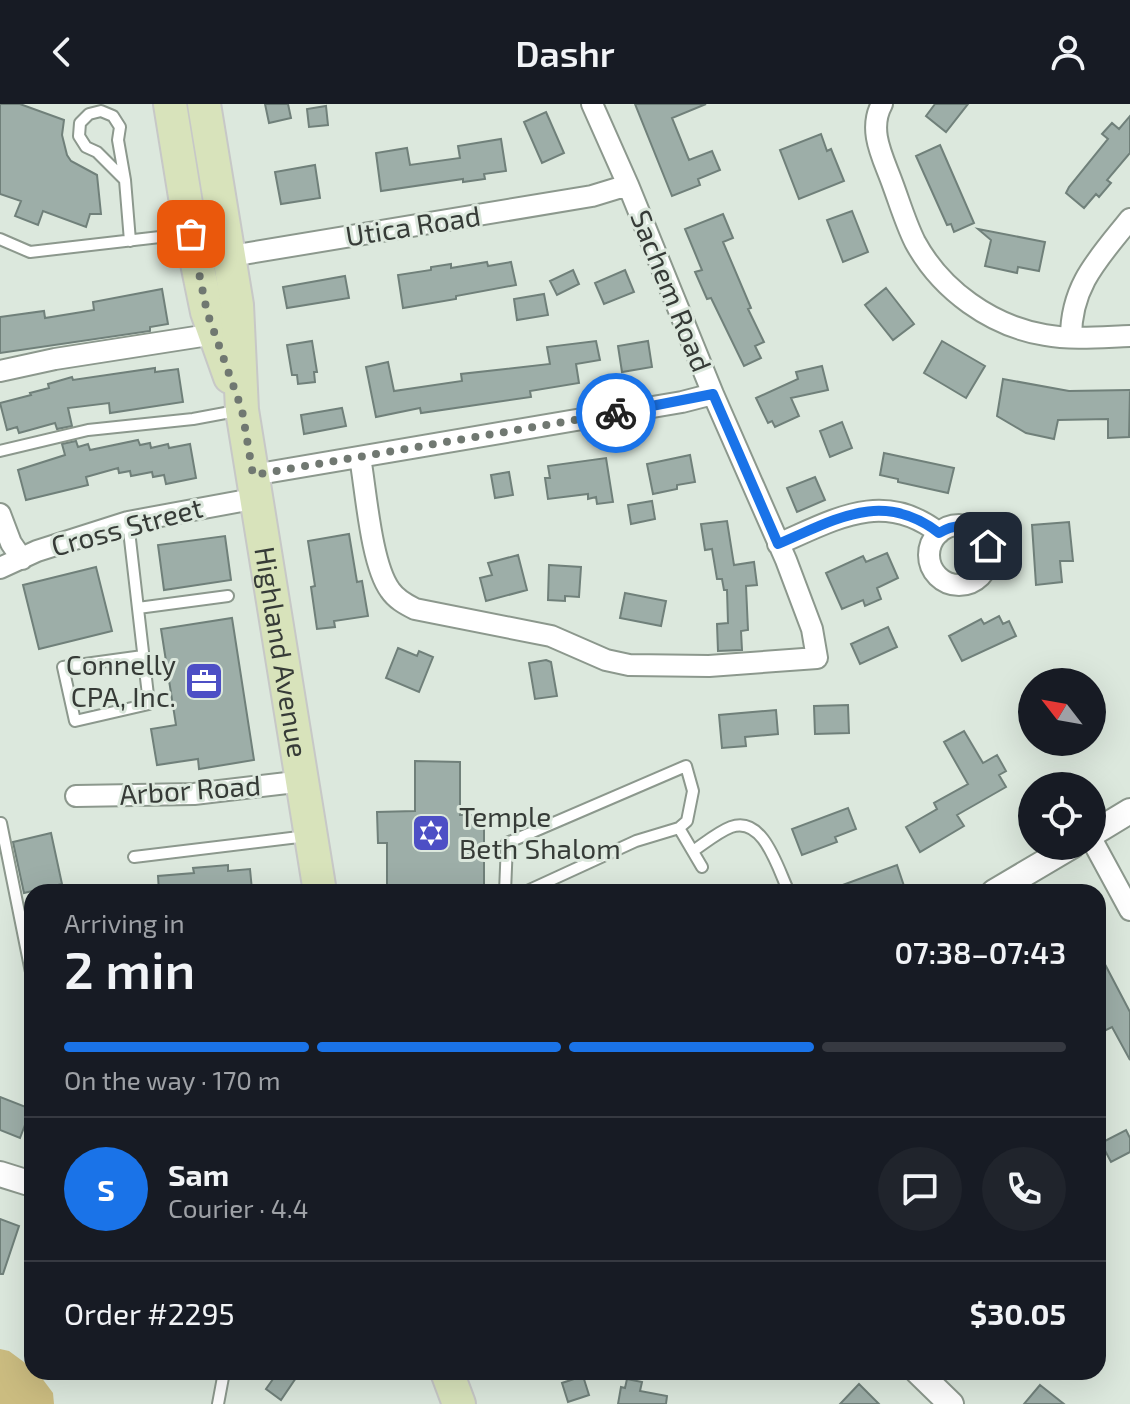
<!DOCTYPE html>
<meta charset="utf-8">
<style>
:root{--surface:#171b24;--page:#20242c;--text:#f1f3f6;--muted:#9ea1a6;--line:#363941;--accent:#1a73e8}
body{margin:0;font-family:"Exo 2",sans-serif;background:var(--page);color:var(--text);height:100vh;display:flex;flex-direction:column;font-size:30px;white-space:nowrap}
*{box-sizing:border-box;margin:0}
p{font-size:26px;color:var(--muted)}
.icon{flex:none;width:44px;height:44px;fill:none;stroke:currentColor;stroke-width:2;stroke-linecap:round;stroke-linejoin:round}
.map{position:relative;flex:1;overflow:hidden}
.details{position:absolute;left:24px;top:780px;width:1082px;height:496px;display:flex;flex-direction:column;background:var(--surface);border-radius:24px;box-shadow:0 8px 32px #0002}
.details>*{flex:none}
.needle{width:52px;rotate:301deg}
.tools{position:absolute;left:1018px;top:564px;display:grid;gap:16px}
.tools a{display:grid;place-items:center;width:88px;height:88px;border-radius:50%;background:var(--surface);box-shadow:0 8px 32px #0002;font-size:40px}
.pin{position:absolute;display:grid;place-items:center;width:68px;height:68px;color:#fff;margin:-34px;border-radius:16px;box-shadow:0 4px 12px #0006}
.courier{position:absolute;display:grid;place-items:center;width:80px;height:80px;margin:-40px;border:6px solid #1a73e8;border-radius:50%;background:#fff;color:#222;box-shadow:0 2px 10px #0007}
.head em{font-style:normal;font-weight:600}
.head div{display:flex;flex-direction:column-reverse}
.head{display:flex;align-items:center;justify-content:space-between;height:136px;padding:0 40px}
h1{font-size:52px;font-weight:600;line-height:60px}
.bar{display:grid;grid-template-columns:repeat(4,1fr);gap:12px 8px;align-content:center;height:96px;padding:0 40px}
.bar i{height:10px;border-radius:6px;background:var(--line)}
.bar .active{background:var(--accent)}
.bar p{grid-column:span 4}
.line{display:flex;align-items:center;gap:20px;padding:0 40px;border-top:2px solid var(--line)}
.line div{flex:1}
.round{display:grid;place-items:center;flex:none;width:84px;height:84px;border-radius:42px;background:var(--page)}
header{display:flex;justify-content:space-between;align-items:center;height:104px;padding:0 40px;background:var(--surface);font-size:36px;font-weight:600}
.map>svg:first-child{display:block}
.green{fill:#cbbc80}
.building{fill:#9daea8;stroke:#70807a;stroke-width:2}
.lines{fill:none;stroke-linecap:round;stroke-linejoin:round}
.service-casing{stroke:#8c988d;stroke-width:14}
.minor-casing{stroke:#8c988d;stroke-width:24}
.tertiary-casing{stroke:#8c988d;stroke-width:28}
.primary-casing{stroke:#c7c8c7;stroke-width:36}
.service{stroke:#fff;stroke-width:10}
.minor{stroke:#fff;stroke-width:20}
.tertiary{stroke:#fff;stroke-width:24}
.primary{stroke:#d8e3bb;stroke-width:32}
.done{stroke:#707871;stroke-width:8;stroke-dasharray:0 14.4}
.route{stroke:#1a73e8;stroke-width:10}
.labels{text-anchor:middle;stroke-width:6;stroke-linejoin:round;paint-order:stroke}
.street-label{font-size:28px;fill:#363b37;stroke:#dce8dd}
.poi-label{font-size:28px;fill:#363b37;stroke:#dce8dd;text-anchor:end}
</style>
<header><svg class="icon" aria-label="back" viewBox="0 0 24 24"><path d="M15 5l-7 7 7 7"/></svg>Dashr<svg class="icon" aria-label="person" viewBox="0 0 24 24"><circle cx="12" cy="8" r="4"/><path d="M4 21q1-7 8-7t8 7"/></svg></header>
<div class="map">
<svg width="1130" height="1300" viewBox="0 0 1130 1300">
<rect width="100%" height="100%" fill="#dce8dd"/>
<path class="green" d="M 0,1245 L 9,1247 L 32,1264 L 32,1268 L 38,1269 L 53,1289 L 54,1300 L 0,1300 Z"/>
<path class="building" d="M 0,0 L 20,0 L 64,16 L 62,31 L 67,51 L 71,57 L 97,71 L 101,110 L 90,110 L 86,123 L 43,107 L 38,121 L 15,112 L 21,97 L 0,90 Z
M 265,0 L 288,0 L 291,14 L 269,19 Z
M 635,0 L 706,0 L 672,14 L 689,56 L 712,47 L 720,66 L 698,75 L 700,81 L 672,92 Z
M 935,0 L 968,0 L 946,28 L 926,12 Z
M 326,2 L 328,21 L 309,23 L 307,5 Z
M 546,8 L 564,49 L 542,59 L 524,18 Z
M 1130,12 L 1130,49 L 1107,76 L 1111,79 L 1099,93 L 1096,90 L 1084,104 L 1066,89 L 1069,83 L 1108,35 L 1102,30 L 1112,19 L 1119,25 Z
M 821,30 L 827,47 L 831,45 L 844,77 L 799,95 L 780,46 Z
M 501,35 L 506,67 L 484,70 L 485,75 L 463,78 L 463,75 L 381,87 L 376,49 L 407,44 L 410,61 L 460,54 L 458,42 Z
M 940,41 L 974,119 L 954,128 L 951,120 L 947,121 L 916,52 Z
M 315,61 L 320,94 L 281,100 L 275,68 Z
M 852,107 L 868,148 L 843,158 L 827,116 Z
M 723,110 L 733,134 L 723,138 L 751,204 L 748,205 L 764,238 L 755,242 L 761,254 L 744,262 L 711,194 L 707,195 L 695,168 L 702,166 L 685,125 Z
M 978,125 L 1045,138 L 1039,167 L 1018,163 L 1017,169 L 985,162 L 991,136 Z
M 487,158 L 488,162 L 511,158 L 516,181 L 456,192 L 456,195 L 403,204 L 398,171 L 431,166 L 431,163 L 451,160 L 451,164 Z
M 573,166 L 579,180 L 557,191 L 550,177 Z
M 625,166 L 634,188 L 604,200 L 595,179 Z
M 345,172 L 349,194 L 287,204 L 283,183 Z
M 886,184 L 914,220 L 893,236 L 865,201 Z
M 162,185 L 168,220 L 150,223 L 150,227 L 0,249 L 0,213 L 44,207 L 45,214 L 82,208 L 94,206 L 93,198 Z
M 544,190 L 548,211 L 517,216 L 514,195 Z
M 312,237 L 317,268 L 314,268 L 315,278 L 298,280 L 297,271 L 292,271 L 287,241 Z
M 596,237 L 600,256 L 576,260 L 579,279 L 530,287 L 531,293 L 421,309 L 420,304 L 376,313 L 366,263 L 388,258 L 394,287 L 462,277 L 461,270 L 550,260 L 547,243 Z
M 648,237 L 652,263 L 622,268 L 618,242 Z
M 942,237 L 985,262 L 966,294 L 924,269 Z
M 822,262 L 828,286 L 791,294 L 799,312 L 775,323 L 772,317 L 768,319 L 756,294 L 798,275 L 796,268 Z
M 155,264 L 155,268 L 178,265 L 183,298 L 110,309 L 109,299 L 68,304 L 72,322 L 57,325 L 55,319 L 19,329 L 17,323 L 7,326 L 0,299 L 31,291 L 30,289 L 49,284 L 48,280 L 72,273 L 73,276 Z
M 1003,275 L 1069,287 L 1130,286 L 1129,333 L 1108,334 L 1108,315 L 1058,316 L 1054,335 L 1026,329 L 997,312 Z
M 342,304 L 346,322 L 304,330 L 301,311 Z
M 842,318 L 852,344 L 830,353 L 820,327 Z
M 138,336 L 140,341 L 150,339 L 151,344 L 168,340 L 169,344 L 190,340 L 196,374 L 166,380 L 164,371 L 153,373 L 152,368 L 131,372 L 130,367 L 119,369 L 118,364 L 86,373 L 88,381 L 26,396 L 18,366 L 65,351 L 62,340 L 76,337 L 78,343 L 88,340 L 90,346 Z
M 884,349 L 954,364 L 948,389 L 898,378 L 898,375 L 880,371 Z
M 690,351 L 695,378 L 677,381 L 677,385 L 653,390 L 647,360 Z
M 606,354 L 613,398 L 597,400 L 596,393 L 588,395 L 588,390 L 548,395 L 545,374 L 550,374 L 548,362 Z
M 509,368 L 513,391 L 495,394 L 491,371 Z
M 815,373 L 825,396 L 797,408 L 787,384 Z
M 652,397 L 655,415 L 631,420 L 628,401 Z
M 727,417 L 734,461 L 754,458 L 757,481 L 746,482 L 748,526 L 741,527 L 742,546 L 718,547 L 717,520 L 728,519 L 727,486 L 724,486 L 722,475 L 717,475 L 712,445 L 705,446 L 701,420 Z
M 1069,418 L 1073,457 L 1060,457 L 1062,478 L 1036,481 L 1032,421 Z
M 349,430 L 357,478 L 362,477 L 368,512 L 334,517 L 335,523 L 317,525 L 311,483 L 315,482 L 308,437 Z
M 225,432 L 231,476 L 164,486 L 158,441 Z
M 887,449 L 898,474 L 877,484 L 881,495 L 865,502 L 863,496 L 842,505 L 826,469 L 863,452 L 866,458 Z
M 518,451 L 527,486 L 486,497 L 480,474 L 492,471 L 488,459 Z
M 549,461 L 581,463 L 579,493 L 565,492 L 565,497 L 548,496 Z
M 96,463 L 112,527 L 39,545 L 23,481 Z
M 625,489 L 666,497 L 661,522 L 620,514 Z
M 999,512 L 1003,520 L 1009,517 L 1016,532 L 962,557 L 949,532 L 981,515 L 984,520 Z
M 232,514 L 254,656 L 199,665 L 198,655 L 157,661 L 151,625 L 176,621 L 161,525 Z
M 888,523 L 897,543 L 860,560 L 851,540 Z
M 398,544 L 417,552 L 419,547 L 433,553 L 419,588 L 386,574 Z
M 546,556 L 551,558 L 557,592 L 535,595 L 529,559 Z
M 848,601 L 849,629 L 815,630 L 814,602 Z
M 776,606 L 778,630 L 745,633 L 746,642 L 722,644 L 719,611 Z
M 964,627 L 983,659 L 997,651 L 1006,667 L 999,671 L 1006,683 L 957,711 L 964,722 L 920,748 L 906,723 L 937,705 L 934,699 L 968,680 L 944,638 Z
M 415,657 L 460,658 L 460,711 L 484,711 L 484,788 L 387,788 L 387,739 L 378,739 L 377,708 L 415,707 Z
M 848,704 L 856,725 L 835,733 L 837,738 L 802,751 L 792,725 Z
M 51,729 L 62,780 L 24,789 L 13,738 Z
M 228,761 L 228,767 L 250,765 L 252,786 L 159,788 L 158,772 L 194,769 L 193,764 Z
M 897,761 L 906,788 L 829,788 L 829,786 Z
M 1098,847 L 1130,908 L 1130,956 L 1112,923 L 1098,930 Z
M 0,993 L 31,1005 L 20,1034 L 0,1026 Z
M 1126,1026 L 1130,1034 L 1130,1048 L 1111,1058 L 1101,1039 Z
M 0,1115 L 19,1122 L 3,1170 L 0,1170 Z
M 278,1268 L 300,1268 L 281,1296 L 266,1285 Z
M 583,1272 L 589,1291 L 568,1298 L 562,1279 Z
M 627,1275 L 642,1278 L 640,1287 L 667,1292 L 666,1300 L 618,1300 L 621,1283 L 625,1284 Z
M 859,1280 L 879,1300 L 840,1300 Z
M 1040,1281 L 1064,1300 L 1024,1300 Z"/>
<g class="lines">
<g class="service-casing">
<path id="service" d="M 125,76 L 97,48 L 86,43 L 79,32 L 80,19 L 89,10 L 101,7 L 113,12 L 120,23 L 118,36 L 125,76 L 130,137
M 0,135 L 30,148 L 186,130
M 0,347 L 88,326 L 193,315 L 236,307
M 128,418 L 149,600 L 75,617 L 63,563 L 143,552
M 138,504 L 228,492
M 1,719 L 32,873
M 679,724 L 702,763
M 693,747 C 705,739 718,728 731,723 C 764,711 778,766 789,788
M 134,753 L 307,732
M 505,788 L 507,739 L 686,662 L 693,687 L 687,717 L 679,724 L 636,737 L 525,788
M 218,1300 L 224,1268"/>
</g>
<g class="minor-casing">
<path id="minor" d="M 882,0 C 867,27 884,55 893,81 C 900,100 906,120 915,138 C 941,186 991,222 1045,231 C 1072,236 1102,233 1130,232
M 219,154 L 592,92 L 628,81
M 1071,233 C 1071,181 1099,154 1130,115
M 0,267 L 55,255 L 215,230
M 360,353 C 366,387 371,460 390,486 C 396,495 405,500 415,505 L 551,532 L 606,556 L 629,561 L 709,562 L 817,554 L 812,525 L 786,456 L 713,290 L 628,81 L 592,0
M 253,371 L 682,298 L 713,290
M 0,410 L 11,439 L 22,455
M929 451a30 30 0 1 1 60 0a30 30 0 1 1-60 0Z
M 778,440 C 834,416 883,385 939,429
M 0,464 L 37,447 L 128,418 L 258,394
M 76,692 L 194,690 L 304,677
M 1092,736 L 1130,806"/>
</g>
<g class="tertiary-casing">
<path id="tertiary" d="M 1092,730 L 1130,707
M 994,788 L 1072,742
M 0,1070 L 32,1080
M 918,1268 L 951,1300"/>
</g>
<g class="primary-casing">
<g id="primary">
<path d="M 170,0 L 191,130 L 207,208 L 230,273"/>
<path id="s1" d="M 204,0 L 237,201 L 242,306 L 320,788"/>
<path d="M 447,1268 L 459,1300"/>
</g>
</g>
<use href="#service" class="service"/>
<use href="#minor" class="minor"/>
<use href="#tertiary" class="tertiary"/>
<use href="#primary" class="primary"/>
</g>
<g class="lines">
<path class="done" d="M 191,130 L 207,208 L 242,306 L 253,371 L 616,309"/>
<path class="route" d="M 616,309 L 713,290 L 778,440 C 835,416 882,385 939,429 C 959,417 977,421 988,442"/>
</g>
<defs>
<g id="office-square" transform="scale(2)"><rect x="-9" y="-9" width="18" height="18" rx="4" fill="#4d4fc5" stroke="#dce8dd"/><path d="M-6-3h4V-5.5h4V-3h4V5H-6ZM-1-4.5V-3h2v-1.5ZM-6 0V1H6V0Z" fill="#fff"/></g>
<g id="synagogue-square" transform="scale(2)"><rect x="-9" y="-9" width="18" height="18" rx="4" fill="#4d4fc5" stroke="#dce8dd"/><path d="M0-6.5L5.6 3.2H-5.6ZM0 6.5L5.6-3.2H-5.6Z" fill="#fff"/></g>
</defs>
<g fill-rule="evenodd">
<use href="#office-square" x="204" y="577"/>
<use href="#synagogue-square" x="431" y="729"/>
</g>
<g class="labels">
<g class="street-label">
<text transform="translate(413 122) rotate(-9)" y="10">Utica Road</text>
<text transform="translate(671 187) rotate(68)" y="10">Sachem Road</text>
<text transform="translate(127 423) rotate(-15)" y="10">Cross Street</text>
<text dy="10" stroke="none"><textPath href="#s1" startOffset="554">Highland Avenue</textPath></text>
<text transform="translate(190 686) rotate(-4)" y="10">Arbor Road</text>
</g>
<g class="poi-label">
<text x="176" y="571">Connelly<tspan x="176" dy="32">CPA, Inc.</tspan></text>
<text x="459" y="723" text-anchor="start">Temple<tspan x="459" dy="32">Beth Shalom</tspan></text>
</g>
</g>
</svg>
<div class="tools">
<a><svg class="needle" viewBox="-14 -14 28 28"><path d="M0-13l5 13h-10z" fill="#e53935"/><path d="M0 13l5-13h-10z" fill="#9ea1a6"/></svg></a>
<a><svg class="icon" aria-label="locate" viewBox="0 0 24 24"><circle cx="12" cy="12" r="6"/><path d="M12 2v4M12 18v4M2 12h4M18 12h4"/></svg></a>
</div>
<div class="pin" style="left:191px;top:130px;background:#ea580c"><svg class="icon" aria-label="bag" viewBox="0 0 24 24"><path d="M5 8h14l-1 12H6zM9 8a3 3 0 0 1 6 0"/></svg></div>
<div class="pin" style="left:988px;top:442px;background:#1f2937"><svg class="icon" aria-label="home" viewBox="0 0 24 24"><path d="M3 11l9-7 9 7M6 9v11h12V9"/></svg></div>
<div class="courier" style="left:616px;top:309px"><svg class="icon" aria-label="bike" viewBox="0 0 24 24"><circle cx="6" cy="16" r="4"/><circle cx="18" cy="16" r="4"/><path d="M6 16l4-8h5l3 8M10 8l3 8H6M13 5h3"/></svg></div>
<section class="details">
<div class="head"><div><h1>2 min</h1><p>Arriving in</p></div><em>07:38–07:43</em></div>
<div class="bar"><i class="active"></i><i class="active"></i><i class="active"></i><i></i><p>On the way · 170 m</p></div>
<div class="line" style="height:144px"><b class="round" style="background:var(--accent);color:#fff">S</b><div><b>Sam</b><p>Courier · 4.4</p></div><a class="round"><svg class="icon" aria-label="chat" viewBox="0 0 24 24"><path d="M4 5h16v11H9l-5 4z"/></svg></a><a class="round"><svg class="icon" aria-label="phone" viewBox="0 0 24 24"><path d="M5 4h4l2 5-3 2q2 4 5 5l2-3 5 2v4C11 20 4 13 5 4z"/></svg></a></div>
<div class="line" style="height:104px"><div>Order #2295</div><b>$30.05</b></div>
</section>
</div>
